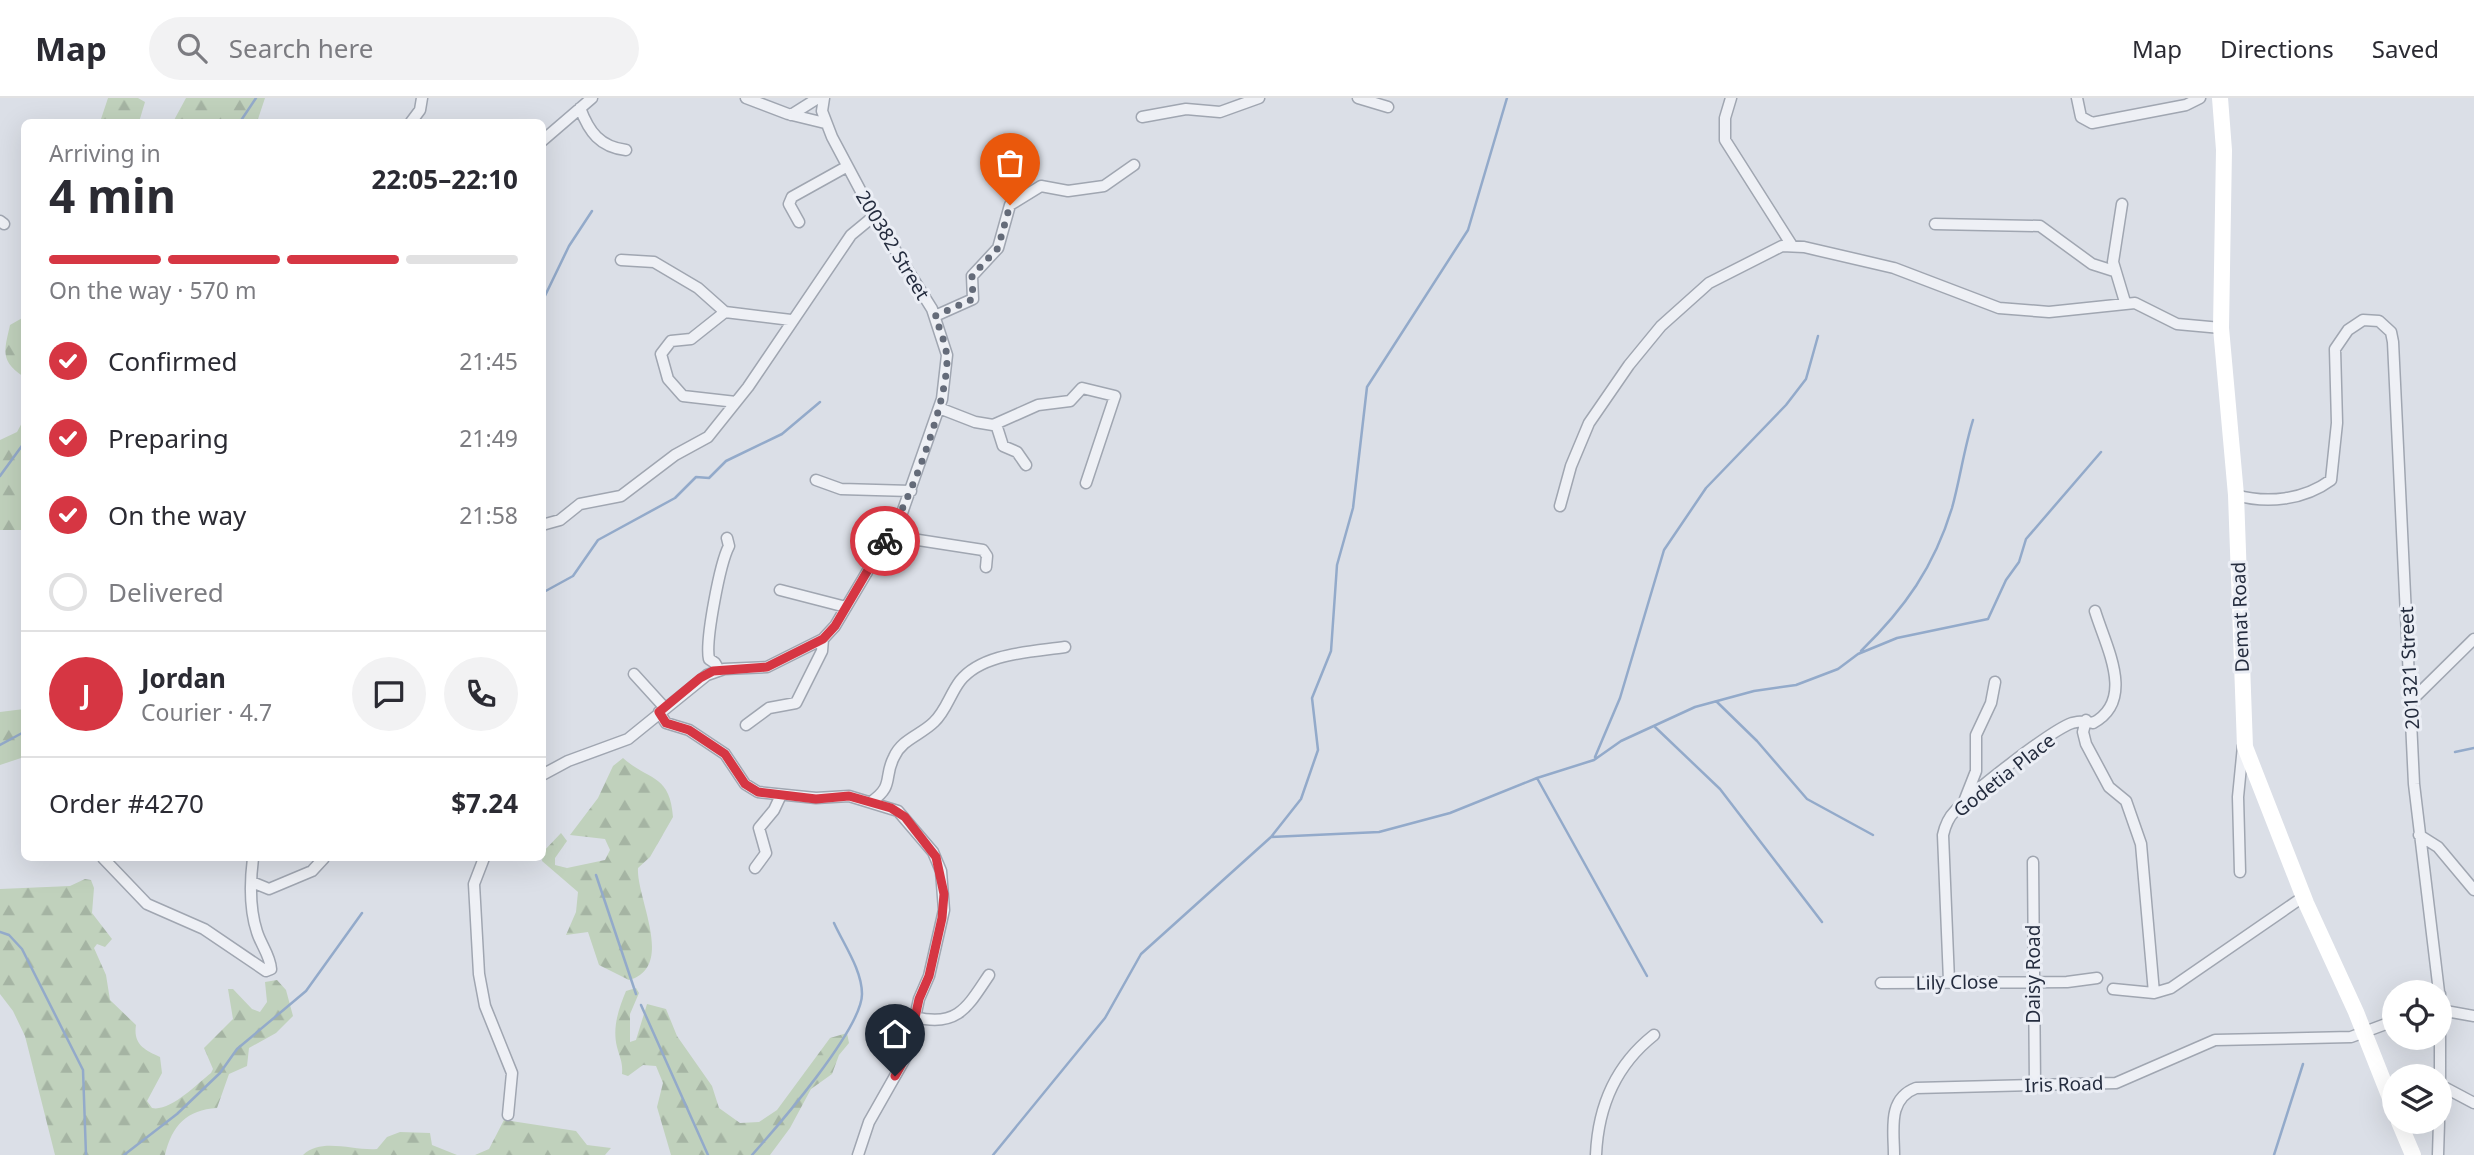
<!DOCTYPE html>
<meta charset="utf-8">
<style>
:root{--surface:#fff;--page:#f2f2f3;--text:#2b2b33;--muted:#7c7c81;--line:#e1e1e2;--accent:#d63643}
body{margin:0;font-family:"Noto Sans",sans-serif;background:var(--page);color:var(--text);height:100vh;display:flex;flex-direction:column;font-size:26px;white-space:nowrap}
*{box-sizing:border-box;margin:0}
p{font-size:23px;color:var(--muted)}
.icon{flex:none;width:38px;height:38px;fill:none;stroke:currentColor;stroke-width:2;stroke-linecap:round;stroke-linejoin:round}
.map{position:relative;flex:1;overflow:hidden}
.panel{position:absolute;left:21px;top:21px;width:525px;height:742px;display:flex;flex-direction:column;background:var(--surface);border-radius:10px;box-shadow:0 7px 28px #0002}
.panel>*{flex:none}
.fabs{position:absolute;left:2382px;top:882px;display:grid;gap:14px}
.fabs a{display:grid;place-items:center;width:70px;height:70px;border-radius:50%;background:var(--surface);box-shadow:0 7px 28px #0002;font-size:35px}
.pin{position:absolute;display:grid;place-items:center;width:60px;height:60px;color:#fff;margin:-72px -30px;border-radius:50% 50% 50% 0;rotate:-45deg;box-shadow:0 0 7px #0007}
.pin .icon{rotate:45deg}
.courier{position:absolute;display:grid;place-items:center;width:70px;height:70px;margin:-35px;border:5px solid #d63643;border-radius:50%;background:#fff;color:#222;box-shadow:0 2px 9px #0007}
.headline em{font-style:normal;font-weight:700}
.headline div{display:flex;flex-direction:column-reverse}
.headline{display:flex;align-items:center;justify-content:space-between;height:119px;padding:0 28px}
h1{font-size:46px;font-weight:700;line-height:52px}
.bar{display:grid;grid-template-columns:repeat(4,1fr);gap:10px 7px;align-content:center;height:84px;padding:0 28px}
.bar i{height:9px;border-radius:5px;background:var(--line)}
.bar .selected{background:var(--accent)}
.bar p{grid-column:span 4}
.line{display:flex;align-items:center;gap:18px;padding:0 28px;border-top:2px solid var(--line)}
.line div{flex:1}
.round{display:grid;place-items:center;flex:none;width:74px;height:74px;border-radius:37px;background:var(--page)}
ol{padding:0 28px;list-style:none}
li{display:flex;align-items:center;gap:21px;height:77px}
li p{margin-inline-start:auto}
li .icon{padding:7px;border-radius:50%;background:var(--accent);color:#fff;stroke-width:4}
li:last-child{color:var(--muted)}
li i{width:38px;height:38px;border:4px solid var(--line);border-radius:50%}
header{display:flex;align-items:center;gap:42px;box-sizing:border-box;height:98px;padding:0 35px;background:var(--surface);border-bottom:2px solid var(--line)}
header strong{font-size:33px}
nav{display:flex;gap:38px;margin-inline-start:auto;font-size:24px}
.search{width:490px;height:63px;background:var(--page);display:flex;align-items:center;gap:18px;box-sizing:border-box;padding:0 24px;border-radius:38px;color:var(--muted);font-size:26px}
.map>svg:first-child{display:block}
.forest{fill:url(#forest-firs)}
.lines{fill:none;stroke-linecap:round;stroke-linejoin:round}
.stream{stroke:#93aaca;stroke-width:2.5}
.street-casing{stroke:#a0a6b1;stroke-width:13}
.street{stroke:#eef0f5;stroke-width:10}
.secondary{stroke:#fff;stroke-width:16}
.done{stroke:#646b79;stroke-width:7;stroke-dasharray:0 12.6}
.route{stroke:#d63643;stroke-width:9}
.labels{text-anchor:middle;stroke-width:6;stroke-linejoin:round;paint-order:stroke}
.street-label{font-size:19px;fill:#242c3e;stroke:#ebeef5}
</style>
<header>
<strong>Map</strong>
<div class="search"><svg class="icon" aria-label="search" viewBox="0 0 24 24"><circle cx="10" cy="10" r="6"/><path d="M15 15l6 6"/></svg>Search here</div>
<nav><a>Map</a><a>Directions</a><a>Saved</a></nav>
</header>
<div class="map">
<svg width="2474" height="1057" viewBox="0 0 2474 1057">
<defs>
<pattern id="forest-firs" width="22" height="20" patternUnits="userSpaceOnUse" patternTransform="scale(1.75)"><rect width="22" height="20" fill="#c0d1bc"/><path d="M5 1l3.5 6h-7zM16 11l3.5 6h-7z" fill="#a5b4a3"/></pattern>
</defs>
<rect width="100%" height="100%" fill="#dbdfe7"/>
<path class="forest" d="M 108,0 L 138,0 L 145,4 L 139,24 L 100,24 Z
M 186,0 L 265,0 L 257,24 L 173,24 Z
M 24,219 L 24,279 C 0,263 4,254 10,227 Z
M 24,321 L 24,432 L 0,432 L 0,342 L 17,334 Z
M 24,611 L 24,659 L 0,667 L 0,614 Z
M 623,660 C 649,683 670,676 673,719 L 650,759 L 638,770 C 636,800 676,869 629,882 L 599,867 L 588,834 L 566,837 L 576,814 L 578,794 L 542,763 L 543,754 L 561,735 L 567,743 L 555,760 L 555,767 L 567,770 L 605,762 L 610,752 L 605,741 L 570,737 L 598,700 L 613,668 Z
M 85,781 L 91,782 L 94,790 L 92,815 L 112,841 L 105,849 L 97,846 L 94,850 L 106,877 L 110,902 L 136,927 C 133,946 144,952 160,959 L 162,975 L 147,1003 L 152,1010 C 170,1014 197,986 211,975 L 213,971 L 204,950 L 233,921 L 228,891 L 233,891 L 252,911 L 260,914 L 267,904 L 265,884 L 277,882 L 286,892 L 293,918 L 276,935 L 249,950 L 247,968 L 229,976 L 217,1010 C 187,1012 172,1027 165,1057 L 55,1057 L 25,938 L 13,913 L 0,896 L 0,791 L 70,788 Z
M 636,890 L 639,895 L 630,916 L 630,944 L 636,942 L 647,906 L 666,911 L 677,938 L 712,988 L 719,1010 L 740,1025 L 759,1024 L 777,1012 L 830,940 L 847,935 L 849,945 L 839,957 L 832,976 L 811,991 L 790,1030 L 770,1057 L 671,1057 L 657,1009 L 663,985 L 656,968 L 643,967 L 628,978 L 622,976 C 623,965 620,960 617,949 C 612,929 619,910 626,893 Z
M 504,1022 L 576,1033 L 587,1047 L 611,1050 L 605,1057 L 460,1057 L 475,1057 L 489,1051 Z
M 400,1034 L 430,1035 L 432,1047 L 457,1057 L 303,1057 C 321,1039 354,1053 377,1051 L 387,1039 Z"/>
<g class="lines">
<path class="stream" d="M 240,24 L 256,0
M 542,204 L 569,148 L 592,113
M 0,378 L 24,345
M 542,495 L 573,478 L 598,442 L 675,400 L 696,379 L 709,380 L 726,363 L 782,336 L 820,304
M 1861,553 C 1905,510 1934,469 1952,410 C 1960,381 1964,351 1973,322
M 1717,604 L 1757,643 L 1807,701 L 1873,737
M 1654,628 L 1720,691 L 1822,824
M 0,647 L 24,634
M 2455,654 L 2474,650
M 1595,659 L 1620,600 L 1664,452 L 1706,390 L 1786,307 L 1806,281 L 1818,238
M 1537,680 L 1647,878
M 1271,739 L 1379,734 L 1450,715 L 1537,680 L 1594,662 L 1621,643 L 1695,609 L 1754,593 L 1796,587 L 1838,571 L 1858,556 L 1897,540 L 1988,521 L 2006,482 L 2019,464 L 2026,441 L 2101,354
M 596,777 L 636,896
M 0,834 L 9,837 L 22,851 L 83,972 L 86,1057
M 641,907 L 708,1057
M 124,1057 L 177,1016 L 220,975 L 237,951 L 306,893 L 362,815
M 752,1057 C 777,1029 862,931 862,896 C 862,872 844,847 834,825
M 993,1057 L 1105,920 L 1141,856 L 1271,739 L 1301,701 L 1318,652 L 1312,600 L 1331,553 L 1337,467 L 1353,410 L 1367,289 L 1468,132 L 1507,0
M 2274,1057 L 2303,966"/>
<g class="street-casing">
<path id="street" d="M 746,0 L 788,16 L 825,25
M 1358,0 L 1388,9
M 1731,0 L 1725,20 L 1725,42 L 1791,146
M 2077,0 L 2081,19 L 2092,25 L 2186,7 L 2200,0
M 580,10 C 589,34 600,49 626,52
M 791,17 L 818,0 L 823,2
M 1142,19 L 1186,11 L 1220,14 L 1259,0
M 411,24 L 420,12 L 422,0
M 542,43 L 592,0
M 2122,106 L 2113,164 L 2125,204
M 0,123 L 4,126
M 799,124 L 789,106 L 792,99 L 846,69
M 1935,126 L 2040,128 L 2092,166 L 2114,173
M 621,162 L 654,164 L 698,190 L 725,214 L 791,222
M 725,214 L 691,241 L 671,243 L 661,256 L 668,281 L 683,298 L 736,304
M 935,218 L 973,201 L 972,178 L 998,150 L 1010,107 L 1041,88 L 1068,93 L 1104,88 L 1134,67
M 939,310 L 975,324 L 993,327 L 1038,307 L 1070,303 L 1082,290 L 1115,298 L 1086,385
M 996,326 L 1003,348 L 1017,354 L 1026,367
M 816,382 L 841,391 L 911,393
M 2236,397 C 2267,406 2304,402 2331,382 L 2337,325 L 2335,251 L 2348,232 L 2363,222 L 2379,223 L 2391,234 L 2393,244 L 2414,686 L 2439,894
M 1560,408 L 1571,368 L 1589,325 L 1629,267 L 1661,228 L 1709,185 L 1782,148 L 1804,149 L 1894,170 L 1999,210 L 2049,214 L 2135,205 L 2177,226 L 2221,230
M 542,427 L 560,422 L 580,406 L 621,398 L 675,357 L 708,339 L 748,289 L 851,137 L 874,118
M 894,430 L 912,441 L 983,452 L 987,458 L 986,469
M 780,492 L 846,509
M 719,572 L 715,565 L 709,561 C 705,543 720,465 729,448 L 727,440
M 634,576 L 664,609
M 2411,603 L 2474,541
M 659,614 L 666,625 L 689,632 L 725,656 L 745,686 L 758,694 L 816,700 L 849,698 L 898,713 L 933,754 L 941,773 L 944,812 L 929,878 L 919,901 L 907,957 L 869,1024 L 858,1057
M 2086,622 L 2083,634 L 2086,646 L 2109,689 L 2126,703 L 2141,746 L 2154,895
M 746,627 L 769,610 L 796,605 L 822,553 L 823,541
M 542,677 L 568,663 L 628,641 L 707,577 L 724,571 L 767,569 L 823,541 L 835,528 L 902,415 L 942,301 L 947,257 L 932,211 L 874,118 L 832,39 L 822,13 L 824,0
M 1965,701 L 1976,673 L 1976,637 L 1991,605 L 1995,584
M 871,704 C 895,687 883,680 894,659 C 902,641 921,637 934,624 C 946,613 950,596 960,583 C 982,555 1031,554 1065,549
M 2419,737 L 2438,749 L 2474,792
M 103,760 L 147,806 L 204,831 L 266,873 L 271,871 C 270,857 261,847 257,834 C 249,810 250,784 253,760
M 484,760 L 474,786 L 479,876 L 485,908 L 512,975 L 508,1017
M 2033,764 L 2035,987
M 755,770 L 766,755 L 759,730 L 774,712 L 781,697
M 2240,774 L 2238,699 L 2243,648
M 252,784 L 269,791 L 312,773 L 324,760
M 1949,883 L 1943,737 C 1945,728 1948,720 1955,713 C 1972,694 2050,633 2072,625 C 2080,623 2086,623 2093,625 C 2136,602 2106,549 2095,513
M 1881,885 L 2067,884 L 2097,880
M 2113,891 L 2154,895 L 2171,890 L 2303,799
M 2440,896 L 2440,989
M 2440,912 L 2474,918
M 915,919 C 958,930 968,908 989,877
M 2440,987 L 2474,1005
M 1596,1057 C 1598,1009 1616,967 1654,937
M 1894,1057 C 1894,1032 1887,1001 1916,990 L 2116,985 L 2215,942 L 2351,939 L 2394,923
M 2438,1057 L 2439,1024"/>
</g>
<use href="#street" class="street"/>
<path class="secondary" d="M 2220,0 L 2224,52 L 2221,230 L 2236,397 L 2245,649 L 2306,805 L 2356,914 L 2394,1010
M 2399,1024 L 2413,1057"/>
</g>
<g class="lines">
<path class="done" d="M 885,443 C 909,406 948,303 947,260 C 946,246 940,232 935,218 L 973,201 L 972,178 L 998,150 L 1010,107"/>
<path class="route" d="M 885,443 L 835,528 L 823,541 L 767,569 L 713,573 L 700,580 L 659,614 L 666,625 L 689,632 L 725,656 L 745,686 L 758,694 L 816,701 L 849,698 L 891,710 L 905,719 L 936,759 L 944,796 L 942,820 L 929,878 L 919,901 L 907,957 L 895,978"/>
</g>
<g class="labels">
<g class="street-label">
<text transform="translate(893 147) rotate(59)" y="7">200382 Street</text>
<text transform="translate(2240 519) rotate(-92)" y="7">Demat Road</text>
<text transform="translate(2409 570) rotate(-93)" y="7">201321 Street</text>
<text transform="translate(2004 677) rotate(-38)" y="7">Godetia Place</text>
<text transform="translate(2033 876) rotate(-90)" y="7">Daisy Road</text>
<text transform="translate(1957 884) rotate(-1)" y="7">Lily Close</text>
<text transform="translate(2064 986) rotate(-2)" y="7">Iris Road</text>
</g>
</g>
</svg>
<div class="fabs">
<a><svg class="icon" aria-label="locate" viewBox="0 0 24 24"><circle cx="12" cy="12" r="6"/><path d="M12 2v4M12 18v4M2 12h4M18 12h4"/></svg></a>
<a><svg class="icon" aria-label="layers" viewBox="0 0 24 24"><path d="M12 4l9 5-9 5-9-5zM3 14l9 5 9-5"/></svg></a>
</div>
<div class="pin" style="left:1010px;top:107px;background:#ea580c"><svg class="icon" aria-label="bag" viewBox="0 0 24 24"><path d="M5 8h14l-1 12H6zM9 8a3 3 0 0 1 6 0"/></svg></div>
<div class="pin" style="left:895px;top:978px;background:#1f2937"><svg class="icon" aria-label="home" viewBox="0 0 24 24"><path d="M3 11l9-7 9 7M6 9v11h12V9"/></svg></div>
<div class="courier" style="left:885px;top:443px"><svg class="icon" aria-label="bike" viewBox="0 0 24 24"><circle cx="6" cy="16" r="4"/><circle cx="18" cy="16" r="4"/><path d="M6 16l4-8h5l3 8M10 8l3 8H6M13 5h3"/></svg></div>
<section class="panel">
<div class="headline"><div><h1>4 min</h1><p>Arriving in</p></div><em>22:05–22:10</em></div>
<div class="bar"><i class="selected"></i><i class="selected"></i><i class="selected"></i><i></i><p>On the way · 570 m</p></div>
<ol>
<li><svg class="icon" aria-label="check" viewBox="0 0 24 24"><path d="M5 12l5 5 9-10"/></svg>Confirmed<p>21:45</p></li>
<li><svg class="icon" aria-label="check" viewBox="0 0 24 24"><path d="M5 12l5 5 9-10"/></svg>Preparing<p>21:49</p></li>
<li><svg class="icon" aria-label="check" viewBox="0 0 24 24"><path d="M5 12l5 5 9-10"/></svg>On the way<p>21:58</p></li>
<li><i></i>Delivered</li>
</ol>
<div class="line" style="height:126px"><b class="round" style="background:var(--accent);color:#fff">J</b><div><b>Jordan</b><p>Courier · 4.7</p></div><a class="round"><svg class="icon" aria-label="chat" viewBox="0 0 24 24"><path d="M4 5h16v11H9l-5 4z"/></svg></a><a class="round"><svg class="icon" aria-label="phone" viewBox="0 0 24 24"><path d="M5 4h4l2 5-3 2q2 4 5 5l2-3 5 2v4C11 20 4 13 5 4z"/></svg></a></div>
<div class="line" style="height:91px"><div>Order #4270</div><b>$7.24</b></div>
</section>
</div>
